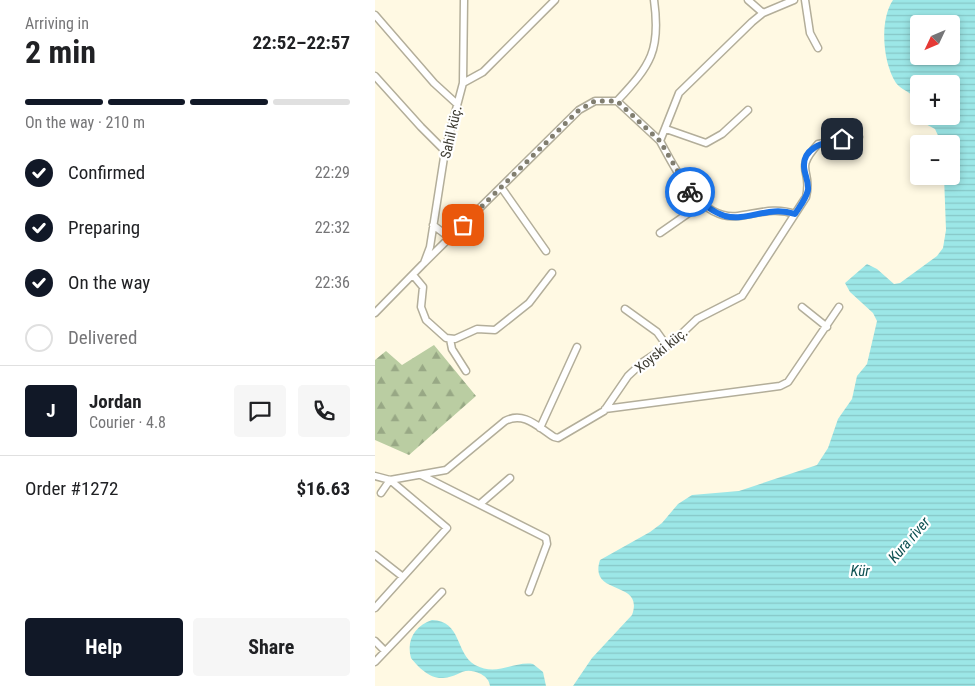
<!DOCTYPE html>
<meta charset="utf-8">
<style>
:root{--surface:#fff;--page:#f6f6f6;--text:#202124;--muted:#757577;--line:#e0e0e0;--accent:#111827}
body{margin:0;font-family:"Roboto Condensed",sans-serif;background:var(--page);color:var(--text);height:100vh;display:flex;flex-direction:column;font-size:19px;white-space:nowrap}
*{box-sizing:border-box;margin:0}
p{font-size:16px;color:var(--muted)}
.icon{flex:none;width:28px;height:28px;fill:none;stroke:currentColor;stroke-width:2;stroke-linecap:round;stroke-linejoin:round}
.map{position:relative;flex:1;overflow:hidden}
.details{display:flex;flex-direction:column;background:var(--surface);width:375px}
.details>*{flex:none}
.needle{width:32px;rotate:226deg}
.tools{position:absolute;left:535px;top:15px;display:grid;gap:10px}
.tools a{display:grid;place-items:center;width:50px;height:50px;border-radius:5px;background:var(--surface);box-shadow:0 2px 8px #0003;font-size:25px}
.pin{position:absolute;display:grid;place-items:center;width:42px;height:42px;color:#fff;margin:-21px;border-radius:10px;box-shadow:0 2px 8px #0006}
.courier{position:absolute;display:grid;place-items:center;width:50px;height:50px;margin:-25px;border:4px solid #1a73e8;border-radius:50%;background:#fff;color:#222;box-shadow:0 1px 6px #0007}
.overview em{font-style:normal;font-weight:700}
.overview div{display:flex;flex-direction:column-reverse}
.overview{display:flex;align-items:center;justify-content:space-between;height:85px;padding:0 25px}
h1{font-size:32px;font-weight:700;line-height:38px}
.bar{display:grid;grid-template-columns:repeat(4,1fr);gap:8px 5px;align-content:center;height:60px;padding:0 25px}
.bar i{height:6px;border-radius:4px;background:var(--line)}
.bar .current{background:var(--accent)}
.bar p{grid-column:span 4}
.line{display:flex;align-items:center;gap:12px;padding:0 25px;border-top:1px solid var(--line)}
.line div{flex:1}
.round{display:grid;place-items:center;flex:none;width:52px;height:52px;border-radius:5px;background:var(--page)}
ol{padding:0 25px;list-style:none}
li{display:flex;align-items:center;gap:15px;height:55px}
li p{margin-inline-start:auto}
li .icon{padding:5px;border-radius:50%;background:var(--accent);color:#fff;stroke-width:4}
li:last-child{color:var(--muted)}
li i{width:28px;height:28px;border:2px solid var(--line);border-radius:50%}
.primary-button{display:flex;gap:10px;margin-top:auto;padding:10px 25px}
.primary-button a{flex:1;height:58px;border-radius:5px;background:var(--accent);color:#fff;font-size:20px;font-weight:700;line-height:58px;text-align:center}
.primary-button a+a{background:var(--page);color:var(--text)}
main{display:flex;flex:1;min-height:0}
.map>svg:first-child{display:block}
.forest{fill:url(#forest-firs)}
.water{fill:url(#water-rules);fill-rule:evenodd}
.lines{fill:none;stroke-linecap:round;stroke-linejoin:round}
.street-casing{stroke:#b3ae9a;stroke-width:9}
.street{stroke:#fff;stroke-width:6}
.done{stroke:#817e70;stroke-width:5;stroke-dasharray:0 9}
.route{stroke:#1a73e8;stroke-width:6}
.labels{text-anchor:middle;stroke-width:4.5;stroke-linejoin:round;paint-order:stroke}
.street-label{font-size:14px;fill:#3d3b32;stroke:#fff}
.water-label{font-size:15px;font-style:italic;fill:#0f5152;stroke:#fff}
</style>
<main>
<section class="details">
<div class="overview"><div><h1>2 min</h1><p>Arriving in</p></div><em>22:52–22:57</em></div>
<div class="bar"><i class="current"></i><i class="current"></i><i class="current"></i><i></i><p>On the way · 210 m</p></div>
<ol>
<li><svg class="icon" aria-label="check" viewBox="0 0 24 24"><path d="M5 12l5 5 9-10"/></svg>Confirmed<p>22:29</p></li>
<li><svg class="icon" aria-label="check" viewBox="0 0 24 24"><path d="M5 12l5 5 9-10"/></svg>Preparing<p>22:32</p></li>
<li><svg class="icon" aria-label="check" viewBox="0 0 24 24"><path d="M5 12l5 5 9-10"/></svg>On the way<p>22:36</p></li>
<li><i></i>Delivered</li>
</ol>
<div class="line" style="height:90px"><b class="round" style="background:var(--accent);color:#fff">J</b><div><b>Jordan</b><p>Courier · 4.8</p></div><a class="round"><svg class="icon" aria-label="chat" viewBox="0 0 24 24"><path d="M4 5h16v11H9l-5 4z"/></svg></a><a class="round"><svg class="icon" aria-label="phone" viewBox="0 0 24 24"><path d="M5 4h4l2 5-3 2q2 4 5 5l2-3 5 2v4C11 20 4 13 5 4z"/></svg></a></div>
<div class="line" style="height:65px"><div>Order #1272</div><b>$16.63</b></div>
<div class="primary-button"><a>Help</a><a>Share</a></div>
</section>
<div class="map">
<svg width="600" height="686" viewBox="0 0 600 686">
<defs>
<pattern id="forest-firs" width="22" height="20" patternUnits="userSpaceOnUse" patternTransform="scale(1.25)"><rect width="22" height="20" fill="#bacda2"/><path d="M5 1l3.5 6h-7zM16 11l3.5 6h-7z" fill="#98a885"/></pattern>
<pattern id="water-rules" width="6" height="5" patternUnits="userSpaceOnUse" patternTransform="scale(1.25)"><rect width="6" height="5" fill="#9ce7e7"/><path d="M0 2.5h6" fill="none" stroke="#87c7c7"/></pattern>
</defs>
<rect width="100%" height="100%" fill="#fff9e3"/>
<path class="forest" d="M 59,345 L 101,396 L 34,455 L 0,440 L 0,360 L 11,351 L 27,365 Z"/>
<path class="water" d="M 518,0 L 600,0 L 600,686 L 198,686 L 217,658 L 257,615 C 270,579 213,597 225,560 L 275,532 L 287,523 L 303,504 L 317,495 L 364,491 L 442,465 L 453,448 L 463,419 L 477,399 L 482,376 L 492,364 L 502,321 L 498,313 L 475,292 L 470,283 L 492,264 L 502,269 L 519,284 L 525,283 L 562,256 L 568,248 L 571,230 L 569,176 L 576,176 L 576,144 L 567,144 L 560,129 L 545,121 C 541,113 543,106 539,98 C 535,91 526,90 521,83 C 508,63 504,21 518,0 ZM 544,24 L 576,24 L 576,56 L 544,56 ZM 544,84 L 576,84 L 576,116 L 544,116 Z
M 57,620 C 87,621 80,653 100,665 C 122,677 138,661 158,664 L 168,672 L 171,686 L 115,686 C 114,680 111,677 106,674 C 87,665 85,677 68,678 C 55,679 43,667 36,658 C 31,640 40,626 57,620 Z"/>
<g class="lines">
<g class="street-casing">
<path id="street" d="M 373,0 L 388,13
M 419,0 L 388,13 L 377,22 L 304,93 L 285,141 C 300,168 324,221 363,216 C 384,213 400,207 420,214
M 430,0 L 435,33 L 443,48
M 0,15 L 59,83 L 82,104
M 0,76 L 46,127 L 70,151
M 88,83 L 108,72 L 180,0
M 242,101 L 285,141
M 291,129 L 331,143 L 347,134 L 373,110
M 126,187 L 171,251
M 58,225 L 75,238
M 285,233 L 328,203
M 49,263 L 204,110 L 220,101 L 242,101 C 276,65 286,50 279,0
M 38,275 L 48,287 L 46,307 L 51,320 L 71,338 L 80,339 L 102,329 L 120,330 L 154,303 L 177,273
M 427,307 L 452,327
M 250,309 L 282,332 L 292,346
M 0,313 L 49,263 L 55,247 L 70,151 L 88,83 L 89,0
M 75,339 L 77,349 L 91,371
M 230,409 L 405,386 L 413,382 L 464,307
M 165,428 L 202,347
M 46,475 L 171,538 L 172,544 L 154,592
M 0,476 L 15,480 L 71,470 L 130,421 C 149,411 163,427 179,437 L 183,438 L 229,411 L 253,376 L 268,362 L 298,342 L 322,319 L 367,296 L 431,197 C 438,168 418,172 443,144 L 484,137
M 105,504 L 135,478
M 0,555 L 28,577
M 0,608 L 72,528 L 15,480 L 6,493
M 0,641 L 10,651
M 0,662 L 67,592"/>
</g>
<use href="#street" class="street"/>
</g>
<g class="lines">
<path class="done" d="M 88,225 L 204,110 L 220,101 L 242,101 L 285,141 L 315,192"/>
<path class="route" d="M 315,192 C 324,201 337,212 350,216 C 373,222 393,205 420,214 C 425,206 431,199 433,190 C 434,181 429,174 429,166 C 428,146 453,141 467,139"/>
</g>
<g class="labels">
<g class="street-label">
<text transform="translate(76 132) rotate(-77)" y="5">Sahil küç.</text>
<text transform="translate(286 350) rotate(-39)" y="5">Xoyski küç.</text>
</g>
<g class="water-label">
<text transform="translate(534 540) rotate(-49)" y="5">Kura river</text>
<text x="485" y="576">Kür</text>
</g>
</g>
</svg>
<div class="tools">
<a><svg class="needle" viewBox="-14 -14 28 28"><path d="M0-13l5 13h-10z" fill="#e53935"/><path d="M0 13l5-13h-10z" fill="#757577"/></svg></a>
<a>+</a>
<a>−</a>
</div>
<div class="pin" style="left:88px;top:225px;background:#ea580c"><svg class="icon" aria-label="bag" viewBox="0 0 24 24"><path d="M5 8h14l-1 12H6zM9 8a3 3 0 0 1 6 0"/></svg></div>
<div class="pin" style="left:467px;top:139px;background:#1f2937"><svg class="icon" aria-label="home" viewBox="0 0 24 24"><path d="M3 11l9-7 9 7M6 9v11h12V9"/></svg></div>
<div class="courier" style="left:315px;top:192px"><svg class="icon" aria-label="bike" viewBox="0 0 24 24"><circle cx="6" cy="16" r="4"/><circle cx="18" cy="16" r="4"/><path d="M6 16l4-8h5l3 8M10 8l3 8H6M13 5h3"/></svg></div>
</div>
</main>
